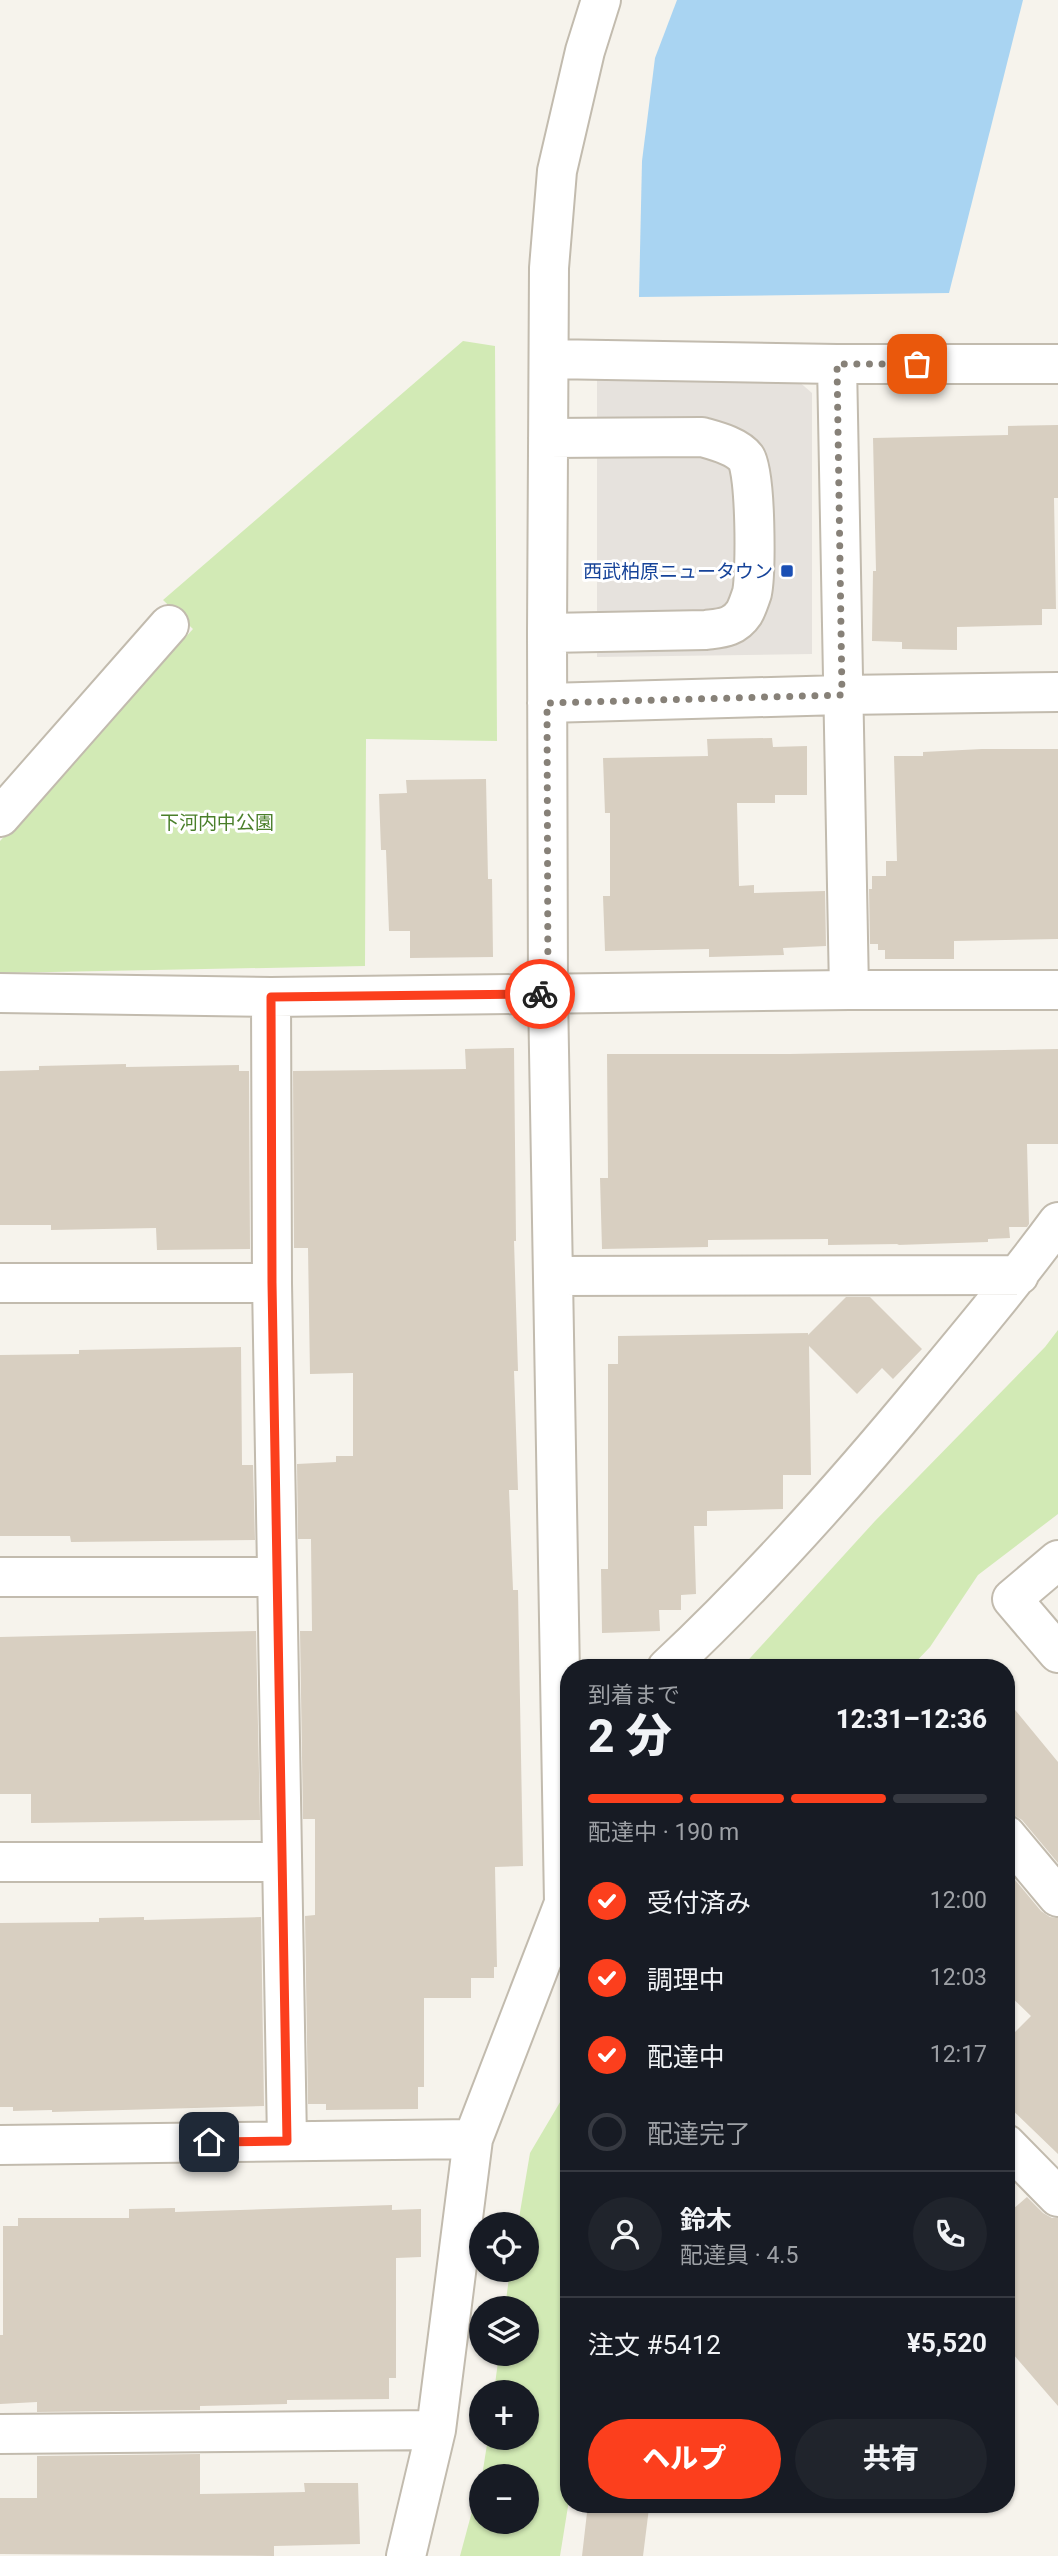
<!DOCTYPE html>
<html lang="ja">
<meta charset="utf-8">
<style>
:root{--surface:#171b24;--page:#20242c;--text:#f1f3f6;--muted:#9ea1a6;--line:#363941;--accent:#fc3f1d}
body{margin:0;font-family:Roboto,"Noto Sans JP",sans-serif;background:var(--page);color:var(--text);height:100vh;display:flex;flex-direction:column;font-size:26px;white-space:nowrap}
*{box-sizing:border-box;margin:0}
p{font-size:23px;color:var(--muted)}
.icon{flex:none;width:38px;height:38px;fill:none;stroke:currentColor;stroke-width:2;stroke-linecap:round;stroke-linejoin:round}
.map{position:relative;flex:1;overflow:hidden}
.panel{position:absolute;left:560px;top:1659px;width:455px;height:854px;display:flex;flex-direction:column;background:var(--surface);border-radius:28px;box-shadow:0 2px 5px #0004}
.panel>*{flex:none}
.buttons{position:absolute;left:469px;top:2212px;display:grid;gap:14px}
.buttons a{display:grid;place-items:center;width:70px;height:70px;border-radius:50%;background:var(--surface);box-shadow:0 2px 5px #0004;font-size:35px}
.pin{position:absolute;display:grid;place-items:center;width:60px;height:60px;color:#fff;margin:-30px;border-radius:14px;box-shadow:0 4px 10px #0006}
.courier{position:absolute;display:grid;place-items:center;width:70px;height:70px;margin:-35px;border:5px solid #fc3f1d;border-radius:50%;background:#fff;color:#222;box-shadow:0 2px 9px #0007}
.summary em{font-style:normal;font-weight:800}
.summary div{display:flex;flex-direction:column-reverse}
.summary{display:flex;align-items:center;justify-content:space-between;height:119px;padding:0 28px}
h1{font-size:46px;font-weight:800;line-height:52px}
.bar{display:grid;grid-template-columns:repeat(4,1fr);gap:10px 7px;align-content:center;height:84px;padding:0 28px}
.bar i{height:9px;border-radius:5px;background:var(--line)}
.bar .active{background:var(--accent)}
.bar p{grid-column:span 4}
.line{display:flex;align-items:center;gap:18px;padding:0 28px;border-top:2px solid var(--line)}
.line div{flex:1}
.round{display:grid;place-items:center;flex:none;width:74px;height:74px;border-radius:37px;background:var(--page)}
ol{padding:0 28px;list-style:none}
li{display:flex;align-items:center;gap:21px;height:77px}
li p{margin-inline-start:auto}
li .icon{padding:7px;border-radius:50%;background:var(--accent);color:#fff;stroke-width:4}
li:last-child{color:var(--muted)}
li i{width:38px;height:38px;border:4px solid var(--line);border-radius:50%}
.action{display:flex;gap:14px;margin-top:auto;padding:14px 28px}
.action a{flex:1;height:80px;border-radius:42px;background:var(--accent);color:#fff;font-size:28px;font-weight:800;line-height:80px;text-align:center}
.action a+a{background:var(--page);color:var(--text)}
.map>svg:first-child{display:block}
.industrial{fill:#e6e2dd}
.green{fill:#d2eab5}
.water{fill:#a9d4f2}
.building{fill:#d8cfc1}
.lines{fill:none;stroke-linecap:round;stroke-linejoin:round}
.minor-casing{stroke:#c2bbae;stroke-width:42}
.minor{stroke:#fff;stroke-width:38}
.done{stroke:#878178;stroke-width:7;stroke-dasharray:0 12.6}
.route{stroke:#fc3f1d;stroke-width:9}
.transit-dot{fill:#1a4fb4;stroke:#fff;stroke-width:2.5}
.labels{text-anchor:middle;stroke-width:6;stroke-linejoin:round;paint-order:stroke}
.transit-label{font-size:19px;fill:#164399;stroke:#fff;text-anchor:end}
.park-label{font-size:19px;fill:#4a7f2a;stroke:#fff}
</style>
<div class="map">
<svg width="1058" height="2556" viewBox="0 0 1058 2556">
<rect width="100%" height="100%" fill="#f6f3ec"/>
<path class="industrial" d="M 597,379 L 797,380 L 812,393 L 812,654 L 597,657 Z"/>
<path class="green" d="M 463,341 L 495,346 L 497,741 L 366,739 L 365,966 L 0,973 L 0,841 L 193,629 L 163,600 Z
M 1058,1330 L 1058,1514 L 978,1575 L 930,1647 L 910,1668 L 741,1668 L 875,1521 L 1045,1347 Z
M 569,2087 L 569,2500 L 560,2556 L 460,2556 L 481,2478 L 481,2522 L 527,2522 L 527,2476 L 482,2476 L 488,2438 L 527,2438 L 527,2392 L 494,2392 L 499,2354 L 527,2354 L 527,2308 L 505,2308 L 510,2270 L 527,2270 L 527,2224 L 518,2224 L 530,2153 Z"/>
<path class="water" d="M 677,0 L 1023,0 L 949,293 L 639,297 L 642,161 L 655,58 Z"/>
<path class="building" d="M 1058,425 L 1058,498 L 1054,498 L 1056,609 L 1042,609 L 1042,625 L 957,627 L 957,650 L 902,649 L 902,642 L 872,641 L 873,571 L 876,571 L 873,438 L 1008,435 L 1008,426 Z
M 772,738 L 773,747 L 807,746 L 807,795 L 775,795 L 775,803 L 737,803 L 739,886 L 754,885 L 754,893 L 825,891 L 826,946 L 783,948 L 784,955 L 709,957 L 709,949 L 605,951 L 603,896 L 610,896 L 610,813 L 605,813 L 603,758 L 708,756 L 707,739 Z
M 982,749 L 1058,749 L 1058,939 L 954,941 L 954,959 L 885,959 L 885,950 L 878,950 L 878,944 L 870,944 L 869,889 L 872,889 L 872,876 L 886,876 L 886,861 L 897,861 L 894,756 L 923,756 L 923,752 Z
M 486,779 L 488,879 L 492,879 L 493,957 L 410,958 L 410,931 L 389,931 L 386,850 L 381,850 L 379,794 L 407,793 L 406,780 Z
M 514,1048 L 516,1241 L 514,1241 L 518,1371 L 514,1371 L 518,1490 L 509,1490 L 513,1590 L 518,1590 L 523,1866 L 495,1867 L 497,1967 L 494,1967 L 494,1978 L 471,1978 L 471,1998 L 424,1998 L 424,2087 L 418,2087 L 418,2109 L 326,2110 L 326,2104 L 308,2104 L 305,1916 L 315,1915 L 315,1819 L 303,1819 L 300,1631 L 312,1631 L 311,1539 L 298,1539 L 297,1464 L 336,1462 L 336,1456 L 353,1456 L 353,1373 L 310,1374 L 308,1248 L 294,1248 L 293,1071 L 466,1069 L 465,1049 Z
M 1058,1049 L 1058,1144 L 1027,1144 L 1029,1224 L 1027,1227 L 1009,1227 L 1010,1238 L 988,1239 L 988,1242 L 897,1245 L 899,1244 L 828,1245 L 828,1239 L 708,1240 L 708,1247 L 602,1249 L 600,1178 L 608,1178 L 607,1054 L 789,1054 Z
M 126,1064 L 126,1067 L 239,1065 L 239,1071 L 249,1071 L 250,1249 L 157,1250 L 156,1228 L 51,1230 L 51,1225 L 0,1225 L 0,1071 L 39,1070 L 39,1066 Z
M 846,1297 L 870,1297 L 922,1349 L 893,1379 L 882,1368 L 857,1394 L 809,1346 L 811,1475 L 783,1475 L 783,1509 L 707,1511 L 707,1526 L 694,1526 L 696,1594 L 681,1595 L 681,1610 L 659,1610 L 660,1631 L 602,1633 L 601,1569 L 608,1569 L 608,1364 L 618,1364 L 618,1336 L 808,1333 L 808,1335 Z
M 241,1347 L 242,1465 L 253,1465 L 255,1540 L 71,1542 L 70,1536 L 0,1536 L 0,1355 L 79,1354 L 79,1350 Z
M 256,1631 L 260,1820 L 31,1823 L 31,1794 L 0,1794 L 0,1637 Z
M 1006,1699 L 1058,1762 L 1058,1863 L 1022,1820 L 1014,1815 L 1006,1814 Z
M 1006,1869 L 1041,1911 L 1050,1917 L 1058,1918 L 1058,2154 L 1006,2104 L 1006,2041 L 1031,2016 L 1006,1992 Z
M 144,1917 L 144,1920 L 261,1917 L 264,2106 L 52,2112 L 52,2110 L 13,2111 L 13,2107 L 0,2107 L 0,1923 L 99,1922 L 99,1918 Z
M 1027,2197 L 1043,2213 L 1052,2218 L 1058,2218 L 1058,2406 L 1006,2346 L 1006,2215 Z
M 392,2205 L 392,2210 L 421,2209 L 421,2257 L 396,2258 L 396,2378 L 389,2378 L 389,2399 L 287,2400 L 287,2404 L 200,2406 L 200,2410 L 37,2412 L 37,2402 L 0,2404 L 0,2335 L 3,2335 L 3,2226 L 18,2226 L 18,2218 L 129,2218 L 129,2209 L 175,2208 L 175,2212 Z
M 200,2454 L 200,2494 L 305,2492 L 304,2483 L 358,2483 L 360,2544 L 274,2546 L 274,2556 L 0,2554 L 0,2498 L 37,2498 L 37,2456 Z
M 588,2504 L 619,2504 L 649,2508 L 643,2556 L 582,2556 Z"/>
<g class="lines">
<g class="minor-casing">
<path id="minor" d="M 549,359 L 837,364 L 1058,364
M 837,364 L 849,990
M 547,633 L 706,630 C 721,628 734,628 744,613 C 747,608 750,599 752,593 C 756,574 756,471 746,458 C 737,446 716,441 702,437 L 548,438
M 547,703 L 842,695 L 1058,692
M 0,817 L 169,625
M 0,993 L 271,997 L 849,990 L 1058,990
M 271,997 L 272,1283 L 287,2141
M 554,1276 L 1019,1275
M 0,1283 L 272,1283
M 1058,1560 L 1012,1599 L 1058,1653
M 0,1577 L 276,1577
M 667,1668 C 760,1581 845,1485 926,1387 C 971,1333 1016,1279 1058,1222
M 1006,1835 L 1058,1897
M 0,1862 L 281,1862
M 1006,2144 L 1058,2197
M 0,2145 L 473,2139
M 0,2434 L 436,2430
M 406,2556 L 436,2430 L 473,2139 L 564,1903 L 548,994 L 547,633 L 549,268 L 557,171 L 585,51 L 601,0"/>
</g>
<use href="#minor" class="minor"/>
</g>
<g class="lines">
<path class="done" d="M 540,994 L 548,994 L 547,703 L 842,695 L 837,364 L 917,364"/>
<path class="route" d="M 209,2142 L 287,2141 L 272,1283 L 271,997 L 540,994"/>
</g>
<rect class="transit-dot" x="780" y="564" width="14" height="14" rx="3.5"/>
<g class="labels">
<g class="transit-label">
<text x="773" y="578">西武柏原ニュータウン</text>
</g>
<g class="park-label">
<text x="217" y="829">下河内中公園</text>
</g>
</g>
</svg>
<div class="buttons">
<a><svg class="icon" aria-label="locate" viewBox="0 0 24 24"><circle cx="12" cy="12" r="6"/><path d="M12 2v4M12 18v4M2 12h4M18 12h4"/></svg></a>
<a><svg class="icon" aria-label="layers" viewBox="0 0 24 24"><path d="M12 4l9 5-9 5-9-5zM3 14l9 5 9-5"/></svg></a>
<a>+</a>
<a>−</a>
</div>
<div class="pin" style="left:917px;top:364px;background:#ea580c"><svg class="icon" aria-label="bag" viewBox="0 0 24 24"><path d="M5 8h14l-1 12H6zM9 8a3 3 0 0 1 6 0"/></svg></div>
<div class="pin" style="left:209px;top:2142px;background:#1f2937"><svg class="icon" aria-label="home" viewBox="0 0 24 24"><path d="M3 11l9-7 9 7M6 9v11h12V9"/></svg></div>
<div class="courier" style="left:540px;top:994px"><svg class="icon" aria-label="bike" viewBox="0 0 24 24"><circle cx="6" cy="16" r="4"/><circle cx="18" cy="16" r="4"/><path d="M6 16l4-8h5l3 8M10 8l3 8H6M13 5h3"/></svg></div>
<section class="panel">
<div class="summary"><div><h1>2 分</h1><p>到着まで</p></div><em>12:31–12:36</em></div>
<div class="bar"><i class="active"></i><i class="active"></i><i class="active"></i><i></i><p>配達中 · 190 m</p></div>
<ol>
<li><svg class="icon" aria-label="check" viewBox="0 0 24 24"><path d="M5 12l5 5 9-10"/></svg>受付済み<p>12:00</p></li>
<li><svg class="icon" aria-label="check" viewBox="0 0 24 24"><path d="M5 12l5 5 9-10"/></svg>調理中<p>12:03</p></li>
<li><svg class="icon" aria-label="check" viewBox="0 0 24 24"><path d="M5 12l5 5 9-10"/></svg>配達中<p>12:17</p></li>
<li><i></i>配達完了</li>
</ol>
<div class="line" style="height:126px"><a class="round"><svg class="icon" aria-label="person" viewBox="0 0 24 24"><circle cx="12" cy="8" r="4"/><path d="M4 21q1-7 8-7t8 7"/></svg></a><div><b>鈴木</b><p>配達員 · 4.5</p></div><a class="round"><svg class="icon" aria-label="phone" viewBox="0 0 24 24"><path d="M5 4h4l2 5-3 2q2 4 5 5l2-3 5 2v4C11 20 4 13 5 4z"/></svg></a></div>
<div class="line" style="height:91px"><div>注文 #5412</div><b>¥5,520</b></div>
<div class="action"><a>ヘルプ</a><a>共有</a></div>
</section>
</div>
